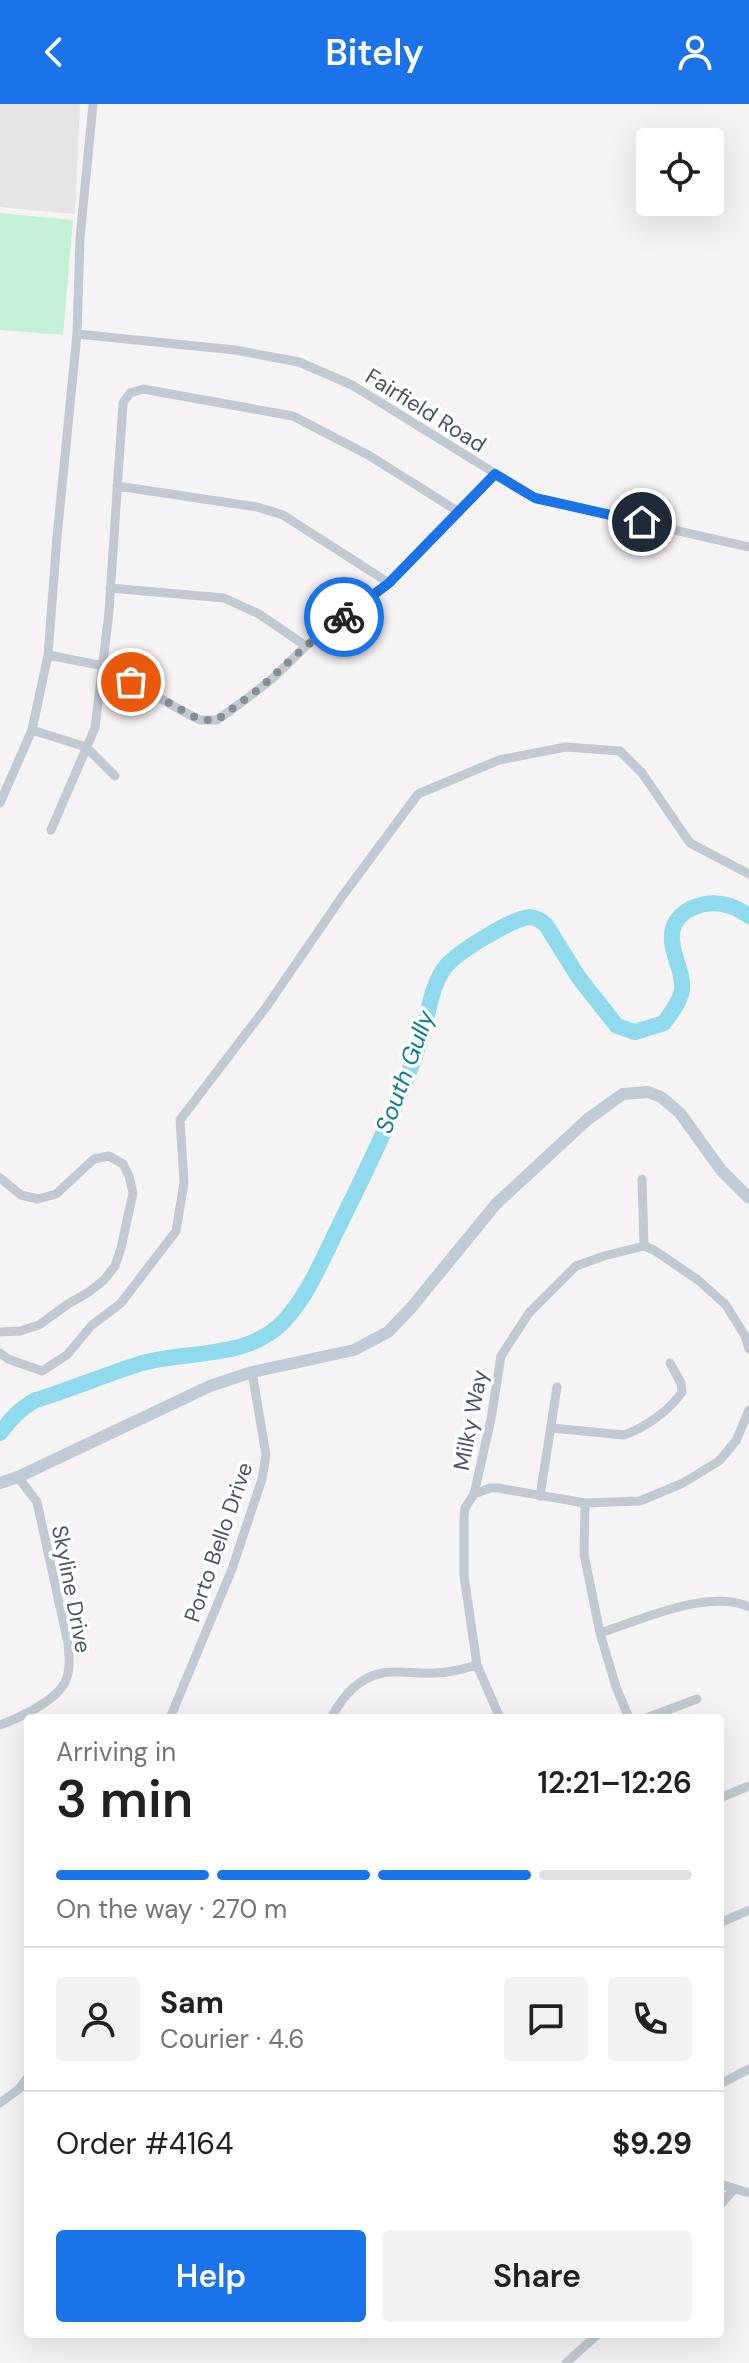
<!DOCTYPE html>
<meta charset="utf-8">
<style>
:root{--surface:#fff;--page:#f2f2f2;--text:#202124;--muted:#757577;--line:#e0e0e0;--accent:#1a73e8}
body{margin:0;font-family:"DM Sans",sans-serif;background:var(--page);color:var(--text);height:100vh;display:flex;flex-direction:column;font-size:30px;white-space:nowrap}
*{box-sizing:border-box;margin:0}
p{font-size:26px;color:var(--muted)}
.icon{flex:none;width:44px;height:44px;fill:none;stroke:currentColor;stroke-width:2;stroke-linecap:round;stroke-linejoin:round}
.map{position:relative;flex:1;overflow:hidden}
.side{position:absolute;left:24px;top:1610px;width:700px;height:624px;display:flex;flex-direction:column;background:var(--surface);border-radius:8px;box-shadow:0 8px 32px #0002}
.side>*{flex:none}
.fabs{position:absolute;left:636px;top:24px;display:grid;gap:16px}
.fabs a{display:grid;place-items:center;width:88px;height:88px;border-radius:8px;background:var(--surface);box-shadow:0 8px 32px #0002;font-size:40px}
.pin{position:absolute;display:grid;place-items:center;width:68px;height:68px;color:#fff;margin:-34px;border:4px solid #fff;border-radius:50%;box-shadow:0 2px 8px #0007}
.courier{position:absolute;display:grid;place-items:center;width:80px;height:80px;margin:-40px;border:6px solid #1a73e8;border-radius:50%;background:#fff;color:#222;box-shadow:0 2px 10px #0007}
.overview em{font-style:normal;font-weight:600}
.overview div{display:flex;flex-direction:column-reverse}
.overview{display:flex;align-items:center;justify-content:space-between;height:136px;padding:0 32px}
h1{font-size:52px;font-weight:600;line-height:60px}
.bar{display:grid;grid-template-columns:repeat(4,1fr);gap:12px 8px;align-content:center;height:96px;padding:0 32px}
.bar i{height:10px;border-radius:6px;background:var(--line)}
.bar .current{background:var(--accent)}
.bar p{grid-column:span 4}
.line{display:flex;align-items:center;gap:20px;padding:0 32px;border-top:2px solid var(--line)}
.line div{flex:1}
.round{display:grid;place-items:center;flex:none;width:84px;height:84px;border-radius:8px;background:var(--page)}
.primary-button{display:flex;gap:16px;margin-top:auto;padding:16px 32px}
.primary-button a{flex:1;height:92px;border-radius:8px;background:var(--accent);color:#fff;font-size:32px;font-weight:600;line-height:92px;text-align:center}
.primary-button a+a{background:var(--page);color:var(--text)}
header{display:flex;justify-content:space-between;align-items:center;height:104px;padding:0 32px;background:var(--accent);color:#fff;font-size:36px;font-weight:600}
.map>svg:first-child{display:block}
.education{fill:#e6e4e5}
.green{fill:#c3f1d5}
.lines{fill:none;stroke-linecap:round;stroke-linejoin:round}
.river{stroke:#90daee;stroke-width:16}
.street{stroke:#c1cad2;stroke-width:9}
.secondary{stroke:#c1cbd6;stroke-width:12}
.done{stroke:#868d94;stroke-width:8;stroke-dasharray:0 14.4}
.route{stroke:#1a73e8;stroke-width:10}
.labels{text-anchor:middle;stroke-width:7;stroke-linejoin:round;paint-order:stroke}
.street-label{font-size:22px;fill:#4a5661;stroke:#fff}
.water-label{font-size:24px;font-style:italic;fill:#0c7c9b;stroke:#fff}
</style>
<header><svg class="icon" aria-label="back" viewBox="0 0 24 24"><path d="M15 5l-7 7 7 7"/></svg>Bitely<svg class="icon" aria-label="person" viewBox="0 0 24 24"><circle cx="12" cy="8" r="4"/><path d="M4 21q1-7 8-7t8 7"/></svg></header>
<div class="map">
<svg width="749" height="2259" viewBox="0 0 749 2259">
<rect width="100%" height="100%" fill="#f5f3f3"/>
<path class="education" d="M 0,0 L 80,0 L 75,110 L 0,103 Z"/>
<path class="green" d="M 0,109 L 73,116 L 63,231 L 0,226 Z"/>
<g class="lines">
<path class="river" d="M 0,1329 C 11,1315 20,1304 36,1296 C 71,1285 105,1271 139,1260 C 185,1246 247,1256 283,1218 C 308,1192 322,1156 338,1124 C 368,1063 399,1000 421,935 C 428,913 430,886 443,866 C 453,850 511,815 530,813 C 536,813 541,817 546,821 L 579,874 L 617,922 L 635,928 L 664,919 C 671,909 680,898 682,886 C 684,867 670,849 672,830 C 674,806 705,795 726,801 C 734,803 742,807 749,812"/>
<path class="street" d="M 77,230 L 235,246 L 299,258 L 352,281 L 535,394 L 749,443
M 117,382 L 257,403 L 283,411 L 389,479
M 110,484 L 224,494 L 259,510 L 306,542
M 48,551 L 104,562 L 186,609 L 200,616 L 217,616 L 245,596 L 273,574 L 306,542 L 389,479 L 495,370
M 32,626 L 86,643 L 115,672
M 0,699 L 32,626 L 48,551 L 57,433 L 77,230 L 80,134 L 93,0
M 51,726 L 95,624 L 109,508 L 123,299 L 130,289 L 143,285 L 293,312 L 370,352 L 459,408
M 0,1074 L 21,1091 L 38,1095 L 56,1090 L 94,1055 L 109,1052 L 123,1060 L 129,1072 L 133,1089 L 121,1144 L 115,1162 L 104,1176 L 89,1188 L 68,1200 L 39,1221 L 20,1227 L 0,1228
M 642,1075 L 644,1142
M 0,1249 L 8,1255 L 42,1267 L 67,1251 L 91,1222 L 121,1199 L 176,1127 L 184,1079 L 180,1016 L 267,902 L 341,794 L 418,690 L 499,656 L 566,643 L 620,647 L 642,669 L 690,739 L 749,770
M 551,1324 L 624,1331 C 646,1323 669,1307 682,1288 L 681,1279 L 670,1259
M 474,1390 L 490,1384 L 498,1384 L 585,1399 L 640,1397 L 683,1379 L 719,1357 L 736,1337 L 749,1306
M 540,1392 L 557,1283
M 585,1399 L 584,1450 L 600,1529 L 616,1583 L 629,1614
M 600,1529 C 641,1516 709,1484 749,1503
M 170,1614 L 232,1465 L 262,1375 L 266,1351 L 252,1268
M 331,1614 C 342,1593 357,1574 382,1569 C 398,1566 417,1570 433,1569 C 449,1569 463,1565 477,1561
M 500,1614 L 477,1561 L 464,1472 L 464,1412 L 465,1404 L 474,1390 L 491,1315 L 501,1252 L 529,1209 L 576,1162 L 604,1152 L 644,1142 L 654,1146 L 698,1176 L 726,1201 L 745,1232 L 749,1245
M 646,1614 L 697,1595
M 0,1621 C 19,1614 56,1597 65,1578 C 71,1566 69,1552 68,1539 L 37,1398 L 18,1373
M 720,1694 L 749,1682
M 720,1819 L 749,1806
M 720,1980 L 749,1965
M 0,1999 L 20,1984 L 28,1973
M 720,2080 L 749,2089
M 720,2101 L 734,2085
M 566,2259 L 598,2230"/>
<path class="secondary" d="M 0,1379 L 18,1373 L 210,1282 L 252,1268 L 354,1246 L 388,1228 L 411,1204 L 496,1100 L 588,1015 L 623,990 L 648,988 L 661,993 L 680,1009 L 721,1066 L 749,1094"/>
</g>
<g class="lines">
<path class="done" d="M 131,578 L 200,616 L 217,616 L 259,585 L 306,542 L 344,513"/>
<path class="route" d="M 344,513 L 389,479 L 495,370 L 535,394 L 642,418"/>
</g>
<g class="labels">
<g class="street-label">
<text transform="translate(426 306) rotate(32)" y="8">Fairfield Road</text>
<text transform="translate(470 1316) rotate(-79)" y="8">Milky Way</text>
<text transform="translate(218 1438) rotate(-71)" y="8">Porto Bello Drive</text>
<text transform="translate(72 1485) rotate(79)" y="8">Skyline Drive</text>
</g>
<g class="water-label">
<text transform="translate(405 968) rotate(-70)" y="8">South Gully</text>
</g>
</g>
</svg>
<div class="fabs">
<a><svg class="icon" aria-label="locate" viewBox="0 0 24 24"><circle cx="12" cy="12" r="6"/><path d="M12 2v4M12 18v4M2 12h4M18 12h4"/></svg></a>
</div>
<div class="pin" style="left:131px;top:578px;background:#ea580c"><svg class="icon" aria-label="bag" viewBox="0 0 24 24"><path d="M5 8h14l-1 12H6zM9 8a3 3 0 0 1 6 0"/></svg></div>
<div class="pin" style="left:642px;top:418px;background:#1f2937"><svg class="icon" aria-label="home" viewBox="0 0 24 24"><path d="M3 11l9-7 9 7M6 9v11h12V9"/></svg></div>
<div class="courier" style="left:344px;top:513px"><svg class="icon" aria-label="bike" viewBox="0 0 24 24"><circle cx="6" cy="16" r="4"/><circle cx="18" cy="16" r="4"/><path d="M6 16l4-8h5l3 8M10 8l3 8H6M13 5h3"/></svg></div>
<section class="side">
<div class="overview"><div><h1>3 min</h1><p>Arriving in</p></div><em>12:21–12:26</em></div>
<div class="bar"><i class="current"></i><i class="current"></i><i class="current"></i><i></i><p>On the way · 270 m</p></div>
<div class="line" style="height:144px"><a class="round"><svg class="icon" aria-label="person" viewBox="0 0 24 24"><circle cx="12" cy="8" r="4"/><path d="M4 21q1-7 8-7t8 7"/></svg></a><div><b>Sam</b><p>Courier · 4.6</p></div><a class="round"><svg class="icon" aria-label="chat" viewBox="0 0 24 24"><path d="M4 5h16v11H9l-5 4z"/></svg></a><a class="round"><svg class="icon" aria-label="phone" viewBox="0 0 24 24"><path d="M5 4h4l2 5-3 2q2 4 5 5l2-3 5 2v4C11 20 4 13 5 4z"/></svg></a></div>
<div class="line" style="height:104px"><div>Order #4164</div><b>$9.29</b></div>
<div class="primary-button"><a>Help</a><a>Share</a></div>
</section>
</div>
